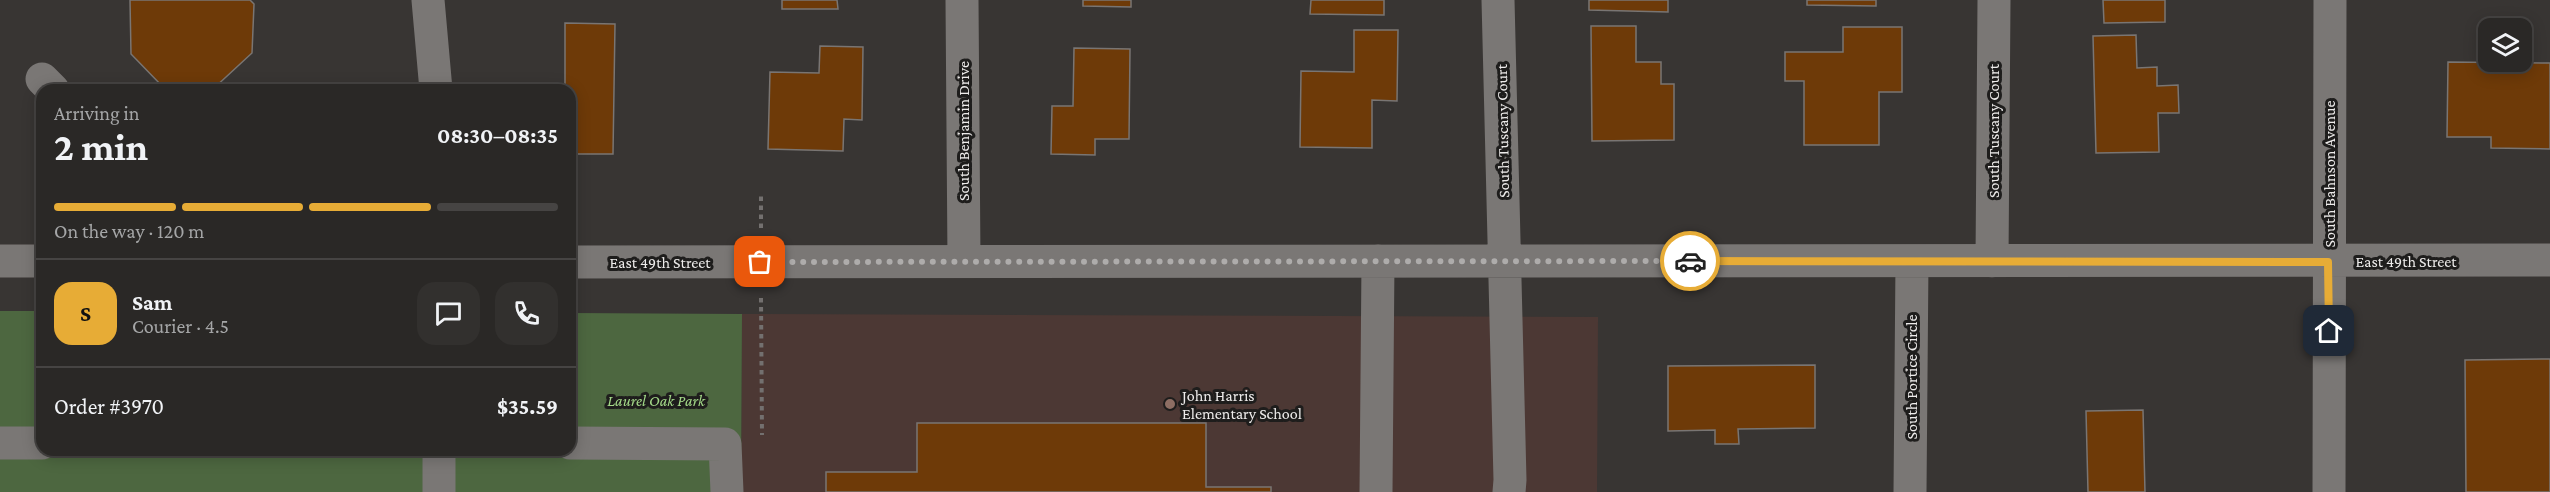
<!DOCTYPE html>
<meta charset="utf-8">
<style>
:root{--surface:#2a2826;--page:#32302e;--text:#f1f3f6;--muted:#a5a6a7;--line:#464443;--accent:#e7ac36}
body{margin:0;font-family:"Crimson Pro",serif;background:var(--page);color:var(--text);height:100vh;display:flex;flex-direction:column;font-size:22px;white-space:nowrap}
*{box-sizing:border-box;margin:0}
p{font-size:20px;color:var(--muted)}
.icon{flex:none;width:33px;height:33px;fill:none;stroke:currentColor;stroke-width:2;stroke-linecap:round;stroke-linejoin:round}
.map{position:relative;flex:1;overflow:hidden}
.panel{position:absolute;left:36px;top:84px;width:540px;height:372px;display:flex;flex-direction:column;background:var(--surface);border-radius:18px;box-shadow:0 3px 15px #0003,0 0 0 2px var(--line)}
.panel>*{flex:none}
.fabs{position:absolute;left:2478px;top:18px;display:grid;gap:12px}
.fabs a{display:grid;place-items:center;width:54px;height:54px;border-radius:12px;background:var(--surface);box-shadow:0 3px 15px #0003,0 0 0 2px var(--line);font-size:30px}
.pin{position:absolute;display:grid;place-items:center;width:51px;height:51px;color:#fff;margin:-26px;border-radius:12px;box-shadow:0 3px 9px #0006}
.courier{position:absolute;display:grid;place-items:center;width:60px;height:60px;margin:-30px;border:4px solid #e7ac36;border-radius:50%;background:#fff;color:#222;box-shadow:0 2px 8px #0007}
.headline em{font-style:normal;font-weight:700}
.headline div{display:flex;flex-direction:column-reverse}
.headline{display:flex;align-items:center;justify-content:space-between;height:102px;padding:0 18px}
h1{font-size:39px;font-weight:700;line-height:45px}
.bar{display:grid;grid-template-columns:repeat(4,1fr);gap:9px 6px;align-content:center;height:72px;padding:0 18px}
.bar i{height:8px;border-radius:4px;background:var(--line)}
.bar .on{background:var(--accent)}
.bar p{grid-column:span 4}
.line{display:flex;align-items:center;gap:15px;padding:0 18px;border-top:2px solid var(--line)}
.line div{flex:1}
.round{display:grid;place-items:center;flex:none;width:63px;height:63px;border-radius:18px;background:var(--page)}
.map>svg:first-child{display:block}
.education{fill:#4c3834}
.green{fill:#4d6740}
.building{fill:#6e3a08;stroke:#797573;stroke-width:1.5}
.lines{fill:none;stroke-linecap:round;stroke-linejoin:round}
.path{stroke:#73706f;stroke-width:4;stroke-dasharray:4.5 4.5;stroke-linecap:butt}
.minor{stroke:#7a7775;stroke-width:33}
.done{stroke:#aeacab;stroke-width:6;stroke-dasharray:0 10.8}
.route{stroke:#e7ac36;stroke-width:8}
.education-dot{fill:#8d6e63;stroke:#1e1d1c;stroke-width:2}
.labels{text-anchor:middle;stroke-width:6;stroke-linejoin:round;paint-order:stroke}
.street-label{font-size:16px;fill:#eeeceb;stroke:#1e1d1c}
.poi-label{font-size:16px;fill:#eeeceb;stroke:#1e1d1c;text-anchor:start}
.park-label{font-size:16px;font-style:italic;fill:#a3d988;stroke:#1e1d1c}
</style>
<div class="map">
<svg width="2550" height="492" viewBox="0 0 2550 492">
<rect width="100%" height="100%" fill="#383533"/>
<path class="education" d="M 742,314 L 1598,317 L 1597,492 L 741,492 Z"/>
<path class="green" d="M 0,311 L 42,311 L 42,450 L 570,450 L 570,313 L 742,314 L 741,492 L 0,492 Z"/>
<path class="building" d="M 130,0 L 250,0 L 254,4 L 252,53 L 213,89 L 164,88 L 131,54 Z
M 782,0 L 837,0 L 838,9 L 782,9 Z
M 1083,0 L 1131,0 L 1131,7 L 1083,6 Z
M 1311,0 L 1384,0 L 1384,15 L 1310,14 Z
M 1589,0 L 1668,0 L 1668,12 L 1589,10 Z
M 1807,0 L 1876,0 L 1876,6 L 1807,5 Z
M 2103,0 L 2165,0 L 2165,22 L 2104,23 Z
M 565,23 L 615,24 L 613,154 L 570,154 L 570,90 L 565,90 Z
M 1591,26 L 1636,26 L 1636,62 L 1661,62 L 1661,84 L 1674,84 L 1674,140 L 1592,141 Z
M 1843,27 L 1902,27 L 1902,92 L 1879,92 L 1879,145 L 1804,145 L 1804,81 L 1785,81 L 1785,52 L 1843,52 Z
M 1354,30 L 1398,30 L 1397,101 L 1372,100 L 1372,148 L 1300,147 L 1301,71 L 1354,72 Z
M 2136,35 L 2137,68 L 2157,67 L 2157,86 L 2178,85 L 2179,113 L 2158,113 L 2159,152 L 2096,153 L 2093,36 Z
M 820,46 L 863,47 L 862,120 L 844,119 L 843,151 L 768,149 L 770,72 L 819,73 Z
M 1074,48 L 1130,49 L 1129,139 L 1095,139 L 1095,155 L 1051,154 L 1052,106 L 1073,106 Z
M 2448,62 L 2550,63 L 2550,149 L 2491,148 L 2491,137 L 2447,137 Z
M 2550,359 L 2550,492 L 2466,492 L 2465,360 Z
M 1815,365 L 1815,428 L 1738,429 L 1739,444 L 1715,444 L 1715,430 L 1668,431 L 1668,366 Z
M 2143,410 L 2145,492 L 2088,492 L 2086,411 Z
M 917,423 L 1206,423 L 1206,487 L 1271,487 L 1271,492 L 826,492 L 826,472 L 917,472 Z"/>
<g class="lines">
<path class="path" d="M 761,228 L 761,196
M 761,298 L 762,435"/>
<path class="minor" d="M 428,0 L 436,90
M 962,0 L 964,261
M 1498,0 L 1510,480 L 1509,492
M 42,79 L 53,90
M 0,261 L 42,261
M 1992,261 L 1994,0
M 570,262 L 2550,260
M 0,443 L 42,443
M 570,443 L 725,444 L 727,492
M 439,492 L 439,450
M 1376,492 L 1378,261
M 1910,492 L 1912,261
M 2329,492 L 2330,0"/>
</g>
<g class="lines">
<path class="done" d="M 760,262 L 1690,261"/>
<path class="route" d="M 1690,261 L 2328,262 L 2329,331"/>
</g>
<circle class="education-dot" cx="1170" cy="404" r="6"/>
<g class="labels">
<g class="street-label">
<text transform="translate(963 131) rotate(-90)" y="6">South Benjamin Drive</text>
<text transform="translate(1502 131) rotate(-91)" y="6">South Tuscany Court</text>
<text transform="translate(1993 131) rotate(-90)" y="6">South Tuscany Court</text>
<text transform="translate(2329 174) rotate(-90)" y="6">South Bahnson Avenue</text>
<text x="2406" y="267">East 49th Street</text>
<text x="660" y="268">East 49th Street</text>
<text transform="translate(1911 377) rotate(-90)" y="6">South Portice Circle</text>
</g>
<g class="poi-label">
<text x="1182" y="401">John Harris<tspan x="1182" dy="18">Elementary School</tspan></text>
</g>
<g class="park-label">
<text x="656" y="406">Laurel Oak Park</text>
</g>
</g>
</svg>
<div class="fabs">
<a><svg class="icon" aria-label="layers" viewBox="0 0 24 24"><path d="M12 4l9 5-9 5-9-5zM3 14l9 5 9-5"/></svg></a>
</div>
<div class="pin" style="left:760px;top:262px;background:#ea580c"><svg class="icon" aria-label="bag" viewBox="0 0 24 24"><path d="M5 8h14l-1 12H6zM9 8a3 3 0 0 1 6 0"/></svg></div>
<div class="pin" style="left:2329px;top:331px;background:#1f2937"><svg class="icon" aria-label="home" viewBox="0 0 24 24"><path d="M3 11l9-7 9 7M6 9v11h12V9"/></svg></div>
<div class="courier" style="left:1690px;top:261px"><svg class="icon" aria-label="car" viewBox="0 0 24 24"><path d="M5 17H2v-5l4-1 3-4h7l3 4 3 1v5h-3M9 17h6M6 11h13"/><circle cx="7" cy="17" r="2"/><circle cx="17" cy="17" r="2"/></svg></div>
<section class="panel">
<div class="headline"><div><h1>2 min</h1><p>Arriving in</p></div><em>08:30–08:35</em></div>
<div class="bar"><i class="on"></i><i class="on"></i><i class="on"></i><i></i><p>On the way · 120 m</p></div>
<div class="line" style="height:108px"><b class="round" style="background:var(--accent);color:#111">S</b><div><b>Sam</b><p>Courier · 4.5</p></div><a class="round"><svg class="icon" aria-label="chat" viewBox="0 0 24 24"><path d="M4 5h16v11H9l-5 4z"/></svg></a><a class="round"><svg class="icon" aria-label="phone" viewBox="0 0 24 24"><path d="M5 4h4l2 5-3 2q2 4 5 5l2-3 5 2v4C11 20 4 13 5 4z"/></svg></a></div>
<div class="line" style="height:78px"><div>Order #3970</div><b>$35.59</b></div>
</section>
</div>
